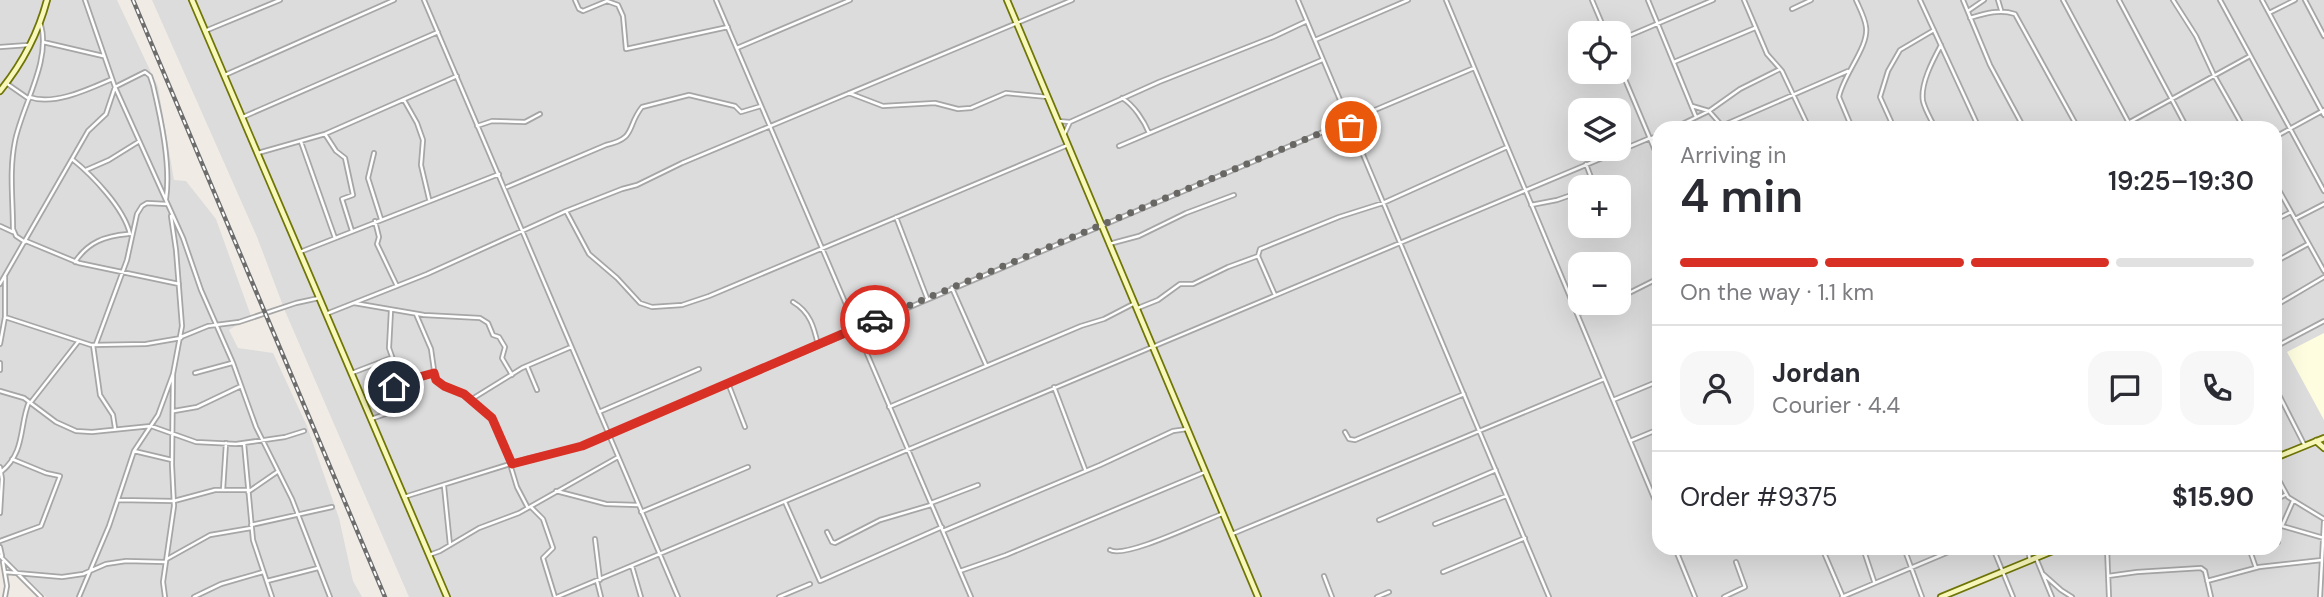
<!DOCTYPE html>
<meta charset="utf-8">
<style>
:root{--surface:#fff;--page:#f7f7f7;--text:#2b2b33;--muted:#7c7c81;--line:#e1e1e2;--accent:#d93025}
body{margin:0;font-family:"DM Sans",sans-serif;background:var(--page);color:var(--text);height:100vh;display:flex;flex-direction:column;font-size:26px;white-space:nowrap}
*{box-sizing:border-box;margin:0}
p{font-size:23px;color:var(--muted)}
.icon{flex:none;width:38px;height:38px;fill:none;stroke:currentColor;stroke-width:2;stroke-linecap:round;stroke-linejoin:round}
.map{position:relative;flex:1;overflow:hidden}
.details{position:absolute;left:1652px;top:121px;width:630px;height:434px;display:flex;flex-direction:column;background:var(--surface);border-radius:21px;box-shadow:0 7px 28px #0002}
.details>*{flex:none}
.buttons{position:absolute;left:1568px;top:21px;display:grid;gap:14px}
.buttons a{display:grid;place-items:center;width:63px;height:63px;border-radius:14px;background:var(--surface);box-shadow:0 7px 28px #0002;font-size:35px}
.pin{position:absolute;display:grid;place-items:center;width:60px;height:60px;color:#fff;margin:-30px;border:4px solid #fff;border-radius:50%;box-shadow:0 2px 7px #0007}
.courier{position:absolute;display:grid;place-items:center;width:70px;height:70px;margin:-35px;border:5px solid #d93025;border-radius:50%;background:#fff;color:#222;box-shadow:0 2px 9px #0007}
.head em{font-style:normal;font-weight:600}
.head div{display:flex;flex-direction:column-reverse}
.head{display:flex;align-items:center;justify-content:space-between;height:119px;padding:0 28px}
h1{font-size:46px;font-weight:600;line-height:52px}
.bar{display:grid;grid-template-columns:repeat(4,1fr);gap:10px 7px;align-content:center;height:84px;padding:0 28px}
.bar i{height:9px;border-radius:5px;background:var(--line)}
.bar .on{background:var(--accent)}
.bar p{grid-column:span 4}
.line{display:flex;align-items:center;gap:18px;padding:0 28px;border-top:2px solid var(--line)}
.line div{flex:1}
.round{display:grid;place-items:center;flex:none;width:74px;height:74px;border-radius:21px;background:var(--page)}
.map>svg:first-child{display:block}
.residential{fill:#dddcdc;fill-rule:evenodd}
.education{fill:#fefde0}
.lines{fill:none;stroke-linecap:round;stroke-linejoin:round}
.street-casing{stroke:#a6a6a6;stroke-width:6}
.secondary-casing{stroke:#707507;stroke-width:8}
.street{stroke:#fff;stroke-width:2.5}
.secondary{stroke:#f8f8bb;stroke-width:4.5}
.rail-casing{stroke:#6d6d6d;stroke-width:4.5}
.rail{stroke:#fff;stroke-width:2;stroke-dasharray:5;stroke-linecap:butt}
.done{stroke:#686764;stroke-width:7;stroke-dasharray:0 12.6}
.route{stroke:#d93025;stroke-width:9}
</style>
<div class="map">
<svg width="2324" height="597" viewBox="0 0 2324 597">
<rect width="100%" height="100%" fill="#f0ece5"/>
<path class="residential" d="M 0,0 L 117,0 L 158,87 L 174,180 L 186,181 L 216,219 L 251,316 L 229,330 L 238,348 L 273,353 L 307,426 L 339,518 L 353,581 L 362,597 L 46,597 L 0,554 Z
M 152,0 L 2324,0 L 2324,597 L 409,597 L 285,311 L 257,237 ZM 1580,33 L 1619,33 L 1619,72 L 1580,72 ZM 1580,110 L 1619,110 L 1619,149 L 1580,149 ZM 1659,128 L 2275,128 L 2275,548 L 1659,548 ZM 1580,187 L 1619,187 L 1619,226 L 1580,226 ZM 1580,264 L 1619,264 L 1619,303 L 1580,303 Z"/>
<path class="education" d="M 2324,333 L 2324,420 L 2287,352 Z"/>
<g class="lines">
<g class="street-casing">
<path id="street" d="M 85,0 L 115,87 L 183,238 L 201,290 L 233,363 L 256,427 L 292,499 L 330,597
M 424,0 L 678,597
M 575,0 L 579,9 L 583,11 L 607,1 L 618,5 L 623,16 L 626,49 L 728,27
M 716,0 L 971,597
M 1298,0 L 1549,597
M 1446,0 L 1659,510
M 1592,0 L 1606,33
M 1648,0 L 1696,117
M 1744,0 L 1767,54 L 1782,71 L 1809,128
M 1920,0 L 1979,128
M 1963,0 L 1990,65 L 2024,128
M 1998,0 L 2001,10
M 2063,0 L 2129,123
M 2119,0 L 2187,128
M 2173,0 L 2196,36 L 2214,75 L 2244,128
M 2220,0 L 2324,191
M 2262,0 L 2324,115
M 2305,0 L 2324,36
M 1792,9 L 1811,0
M 1968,11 L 1984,0
M 2269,13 L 2295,0
M 1970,18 C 1986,13 2000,9 2015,14 L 2078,128
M 205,31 L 280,0
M 1315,40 L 1408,0
M 1619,40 L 1713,0
M 43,42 L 103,56
M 0,47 L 28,45
M 737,48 L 850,0
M 1674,62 L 1755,28
M 1619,65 L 1659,160
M 225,75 L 394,0
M 6,83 L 29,99
M 849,93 L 883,106 L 935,103 L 958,109 L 971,108 L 1006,93 L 1048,97
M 29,97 C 54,106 89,89 112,79
M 1122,98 C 1134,105 1144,121 1149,133
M 404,100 L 417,123 L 423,140 L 421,165 L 429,199
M 1692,106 L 1709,111 L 1740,89 L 1780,69
M 243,117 L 438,32
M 1058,121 L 1070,122 L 1159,82 L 1273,37 L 1307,21
M 477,126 L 492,121 L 525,122 L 540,114
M 1674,128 L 1709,111 L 1724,128
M 1717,128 L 1848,71
M 1852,128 L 1839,97 C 1843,75 1869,47 1866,27 C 1865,18 1860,9 1856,0
M 1894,128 L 1880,97 L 1888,71 L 1900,50 L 1934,30
M 1935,128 C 1931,119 1925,110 1923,101 C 1920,84 1933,60 1941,45
M 2119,128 L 2250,56
M 325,134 L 336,151 L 345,158 L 353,195 L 342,199 L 352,231
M 1064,135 L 1070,122
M 2275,137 L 2324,110
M 1650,139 L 1659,135
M 301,142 L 335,238
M 1119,146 L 1322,60
M 258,153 L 325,134 L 457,76
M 374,153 L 368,178 L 381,219
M 72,159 C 92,175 124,208 130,234
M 1586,164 L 1592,180 L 1589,187
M 86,170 L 109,160 L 138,142
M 2275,183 L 2324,271
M 507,187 L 606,145 C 637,138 626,127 642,107 L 689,95 L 735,106 L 741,112 L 761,106
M 1531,205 L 1557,200 L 1580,192
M 566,211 L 589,254 L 617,278 L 640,303 L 652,307 L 682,305 L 709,296 L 1068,145
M 896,217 L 927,298
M 2295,219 L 2324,204
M 2275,220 L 2291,212
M 375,221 L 379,237 L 377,244 L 397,286
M 0,226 L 13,232
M 26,241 L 79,263 L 179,284
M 25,242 L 16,236 L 13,229 C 13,199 9,171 15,141 C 22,106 51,61 41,25
M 1109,244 L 1139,236 L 1186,213 L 1234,195
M 300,252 L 499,174
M 75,262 C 88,242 105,236 128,234
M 2275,262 L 2308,244
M 0,284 L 88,131 L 106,114 L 115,87 L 145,72 L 150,76 L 153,85 C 161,119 171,165 166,199
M 952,288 L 986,365
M 1275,295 L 1258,256 L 1260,249 L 1339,217 L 1383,203 L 1507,147
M 1619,298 L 1659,278
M 793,302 C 810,312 814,327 818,345
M 354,303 L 424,315 L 480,318 L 488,323 L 493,335 L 499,337 L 505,347 L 502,358 L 512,375
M 2275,306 L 2324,277
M 1138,308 L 1158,300 L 1180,284 L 1193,284 L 1228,267 L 1258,256
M 391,310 L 389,348 L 396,368
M 326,314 L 427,274 L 566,211 L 622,189 L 637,185 L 682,163 L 1072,0
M 416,314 L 431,349 L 435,377 L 444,386 L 464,394 L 492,418 L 511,464
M 1577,314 L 1606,303
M 5,317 L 91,345 L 146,344 L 181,338
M 181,337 L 208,326 L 239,322 L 296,303 L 319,298
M 0,344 L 5,317 L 5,276
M 96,344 L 127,260 L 137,214 L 142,206 L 147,203 L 167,204
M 93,345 L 100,395 L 113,415 L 115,428
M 2275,347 L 2324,321
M 0,363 L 0,370
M 527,366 L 537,390
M 195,373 L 232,363
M 352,373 L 391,358
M 728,383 L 745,427
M 1054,387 L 1085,469
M 2275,387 L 2305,446
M 0,391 L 24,398 L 56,422 L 76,431 L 92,432 L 151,426 L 196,442 L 236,444 L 285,437 L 304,431
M 472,399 L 522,368 L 571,347
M 1613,400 L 1659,381
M 31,402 L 78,342
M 889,407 L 1081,326 L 1104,319 L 1133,304
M 174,411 L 197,407 L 241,386
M 599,412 L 699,369
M 371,419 L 400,409 L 394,385 L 434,373
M 1345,432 L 1349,439 L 1355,440 L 1464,394
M 1630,441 L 1659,429
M 244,443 L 253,540 L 272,597
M 134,451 L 172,460
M 510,464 L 517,487 L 528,508
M 0,467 L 2,479 L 0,513
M 1,472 C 26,452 19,425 29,402
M 2275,473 L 2288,497 L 2324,519
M 444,486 L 450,545
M 223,490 L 226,443
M 556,491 L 606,504 L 638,505
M 248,492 L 277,472
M 404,497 L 526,459 L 582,446 L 1474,68
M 118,500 L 174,501 L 215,490 L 248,490
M 2275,500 L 2285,495
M 2293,501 L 2282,526 L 2324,538
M 785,502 L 820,581 L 942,527
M 931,503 L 978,485
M 531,507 L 543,519 L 553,548 L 543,558 L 555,597
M 641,512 L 748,467
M 1379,520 L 1496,470
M 1435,524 L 1506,496
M 251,525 L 332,507
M 943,531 L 1100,465 L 1173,431 L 1187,429
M 827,532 L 832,542 L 835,543 L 880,520 L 931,505
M 1232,534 L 1604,379
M 595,539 L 600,580
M 0,541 L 41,526 L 60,476 L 46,473 L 12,459
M 2275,542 L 2278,542
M 0,547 L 2,556
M 1675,548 L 1695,597
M 1822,548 L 1843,597
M 1863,548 L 1874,581
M 1904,548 L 1922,597
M 1993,548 L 2013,597
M 2028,548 L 2030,561
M 2107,548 L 2109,597
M 2249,548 L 2256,568
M 1110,550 C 1125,559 1202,521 1222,514
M 429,555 L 440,551 L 479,528 L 519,513 L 618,457
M 0,556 L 41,597
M 2036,558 L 2052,597
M 167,559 L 210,535 L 251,528
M 3,562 L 7,586 L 5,597
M 632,566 L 641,597
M 960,571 L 1006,555 L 1205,472
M 5,572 L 62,577 L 83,574 L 106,564 L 126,561 L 166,562
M 1443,572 L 1525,538
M 2043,574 L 2061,590 L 2072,597
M 1324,576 L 1332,597
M 2108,576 L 2137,572 L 2201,568 L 2205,571 L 2211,597
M 267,581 L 318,568
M 597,581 L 601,597
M 2207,581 L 2259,567 L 2322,560
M 79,597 L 109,526 L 134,451 L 158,415 L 173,374
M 165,597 L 163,582 L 174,506 L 172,465 L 173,374 L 182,326 L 176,250 L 171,216
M 194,597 L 221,584 L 263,572
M 557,597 L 1650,138
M 779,597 L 810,584
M 1377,597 L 1389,592
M 1724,597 L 1745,587 L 1736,562
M 1842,597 L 1958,548
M 2320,597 L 2324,522"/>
</g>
<g class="secondary-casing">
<path id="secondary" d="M 192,0 L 447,597
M 1007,0 L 1258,597
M 0,91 C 22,64 38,34 47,0
M 2316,441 L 2324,448
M 2275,458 L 2324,438
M 1941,597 L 2060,548"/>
</g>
<use href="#street" class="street"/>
<use href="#secondary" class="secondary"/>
<g class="rail-casing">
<path id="rail" d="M 133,0 L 385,597"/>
</g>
<use href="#rail" class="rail"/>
</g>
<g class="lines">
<path class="done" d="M 875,320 L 1349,121 L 1351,127"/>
<path class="route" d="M 394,387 L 401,382 L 434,373 L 436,380 L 444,386 L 464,394 L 492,418 L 512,464 L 582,446 L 875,320"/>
</g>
</svg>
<div class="buttons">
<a><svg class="icon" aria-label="locate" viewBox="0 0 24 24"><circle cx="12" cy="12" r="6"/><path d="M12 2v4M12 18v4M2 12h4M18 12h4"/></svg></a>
<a><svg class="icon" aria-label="layers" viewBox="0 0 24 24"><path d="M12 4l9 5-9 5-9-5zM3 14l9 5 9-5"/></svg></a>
<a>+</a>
<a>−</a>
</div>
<div class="pin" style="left:1351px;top:127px;background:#ea580c"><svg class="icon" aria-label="bag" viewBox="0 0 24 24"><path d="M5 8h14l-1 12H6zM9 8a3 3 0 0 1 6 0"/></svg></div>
<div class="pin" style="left:394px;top:387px;background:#1f2937"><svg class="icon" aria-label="home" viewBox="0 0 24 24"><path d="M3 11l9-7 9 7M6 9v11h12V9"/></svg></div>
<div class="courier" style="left:875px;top:320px"><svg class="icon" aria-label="car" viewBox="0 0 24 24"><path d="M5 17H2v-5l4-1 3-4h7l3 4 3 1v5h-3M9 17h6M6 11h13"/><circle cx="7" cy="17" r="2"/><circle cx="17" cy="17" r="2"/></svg></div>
<section class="details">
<div class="head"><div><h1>4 min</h1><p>Arriving in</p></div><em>19:25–19:30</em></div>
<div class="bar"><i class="on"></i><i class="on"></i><i class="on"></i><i></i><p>On the way · 1.1 km</p></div>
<div class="line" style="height:126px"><a class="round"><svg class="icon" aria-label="person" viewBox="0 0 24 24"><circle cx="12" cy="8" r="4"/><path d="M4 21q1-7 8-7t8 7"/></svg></a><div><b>Jordan</b><p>Courier · 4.4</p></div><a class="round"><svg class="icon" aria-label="chat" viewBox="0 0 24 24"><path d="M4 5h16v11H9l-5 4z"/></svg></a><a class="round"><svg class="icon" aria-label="phone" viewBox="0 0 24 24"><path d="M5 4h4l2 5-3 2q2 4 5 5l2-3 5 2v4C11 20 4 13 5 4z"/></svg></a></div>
<div class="line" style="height:91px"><div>Order #9375</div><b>$15.90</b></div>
</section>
</div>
